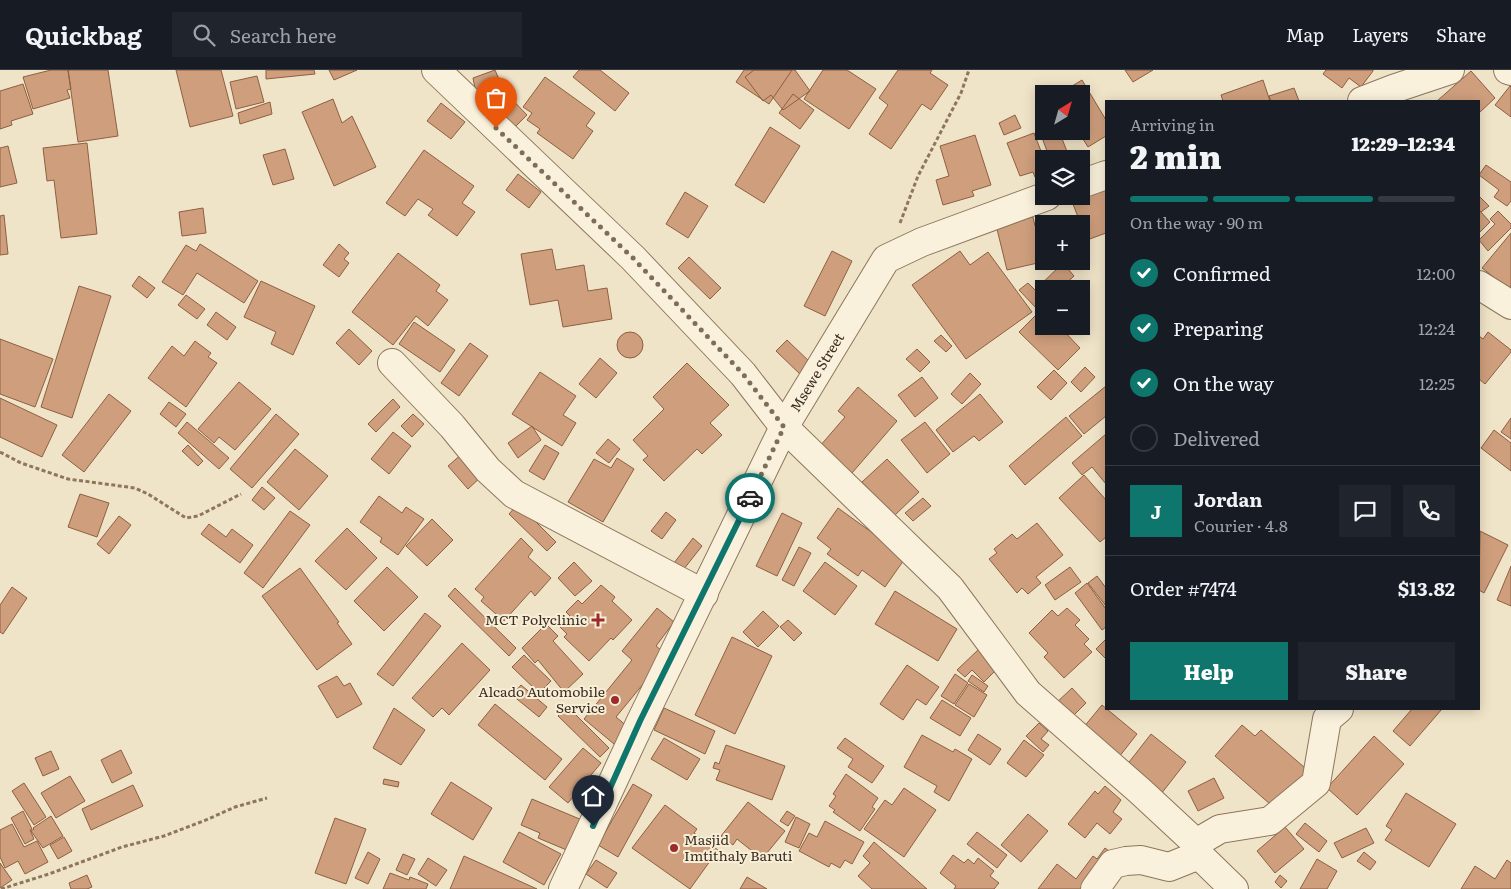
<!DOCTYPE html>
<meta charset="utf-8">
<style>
:root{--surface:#171b24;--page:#20242c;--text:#f1f3f6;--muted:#9ea1a6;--line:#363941;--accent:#0f766e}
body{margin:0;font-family:Literata,serif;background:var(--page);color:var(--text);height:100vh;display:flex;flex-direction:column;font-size:19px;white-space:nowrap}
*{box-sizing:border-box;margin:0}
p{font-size:16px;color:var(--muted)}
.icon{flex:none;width:28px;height:28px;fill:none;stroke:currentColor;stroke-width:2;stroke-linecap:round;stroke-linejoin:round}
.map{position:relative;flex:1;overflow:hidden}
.panel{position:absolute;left:1105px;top:30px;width:375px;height:610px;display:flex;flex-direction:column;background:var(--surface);border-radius:0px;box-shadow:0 2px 12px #0003}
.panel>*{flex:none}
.needle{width:32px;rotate:37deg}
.controls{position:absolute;left:1035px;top:15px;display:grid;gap:10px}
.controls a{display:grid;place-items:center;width:55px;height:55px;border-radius:0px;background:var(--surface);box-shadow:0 2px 12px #0003;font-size:25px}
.pin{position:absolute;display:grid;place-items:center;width:42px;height:42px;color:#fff;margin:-51px -21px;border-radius:50% 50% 50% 0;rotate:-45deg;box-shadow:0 0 5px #0007}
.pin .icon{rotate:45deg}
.courier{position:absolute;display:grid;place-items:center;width:50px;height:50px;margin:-25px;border:4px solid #0f766e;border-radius:50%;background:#fff;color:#222;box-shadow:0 1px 6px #0007}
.summary em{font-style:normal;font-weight:800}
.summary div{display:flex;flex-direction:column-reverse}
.summary{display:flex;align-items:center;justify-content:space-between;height:85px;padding:0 25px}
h1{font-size:32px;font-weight:800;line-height:38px}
.bar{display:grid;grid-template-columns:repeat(4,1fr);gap:8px 5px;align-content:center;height:60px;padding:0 25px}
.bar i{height:6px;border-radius:4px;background:var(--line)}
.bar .on{background:var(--accent)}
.bar p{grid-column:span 4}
.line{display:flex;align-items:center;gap:12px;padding:0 25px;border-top:1px solid var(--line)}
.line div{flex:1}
.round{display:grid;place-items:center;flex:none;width:52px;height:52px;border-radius:0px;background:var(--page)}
ol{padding:0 25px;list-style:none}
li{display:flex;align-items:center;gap:15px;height:55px}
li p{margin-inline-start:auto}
li .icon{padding:5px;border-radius:50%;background:var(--accent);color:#fff;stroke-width:4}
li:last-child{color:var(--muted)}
li i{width:28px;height:28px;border:2px solid var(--line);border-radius:50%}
.button{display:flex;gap:10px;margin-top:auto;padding:10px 25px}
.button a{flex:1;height:58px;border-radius:0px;background:var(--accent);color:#fff;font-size:20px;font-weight:800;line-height:58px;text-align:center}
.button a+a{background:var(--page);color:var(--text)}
header{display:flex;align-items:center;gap:30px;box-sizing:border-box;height:70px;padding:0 25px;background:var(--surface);border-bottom:1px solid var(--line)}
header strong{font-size:24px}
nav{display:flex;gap:28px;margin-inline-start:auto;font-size:18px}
.search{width:350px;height:45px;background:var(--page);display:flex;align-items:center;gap:12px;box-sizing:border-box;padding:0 18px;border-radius:0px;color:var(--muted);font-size:19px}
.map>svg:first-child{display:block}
.building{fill:#cf9f7d;stroke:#8d5f41}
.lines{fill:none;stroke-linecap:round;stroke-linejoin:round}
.minor-casing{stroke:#8d765c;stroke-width:30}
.path{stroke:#8d765c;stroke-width:3;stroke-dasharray:4 2.5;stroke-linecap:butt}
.minor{stroke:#faf1dc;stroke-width:28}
.done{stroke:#7c6e5b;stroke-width:5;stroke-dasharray:0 9}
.route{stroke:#0f766e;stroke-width:6}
.poi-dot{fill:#9e2a2b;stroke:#f7eed8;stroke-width:2}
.labels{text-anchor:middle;stroke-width:4;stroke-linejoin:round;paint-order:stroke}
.street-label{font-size:14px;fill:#3d2e20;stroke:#f7eed8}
.poi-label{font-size:14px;fill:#3d2e20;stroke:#f7eed8;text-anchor:end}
</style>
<header>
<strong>Quickbag</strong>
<div class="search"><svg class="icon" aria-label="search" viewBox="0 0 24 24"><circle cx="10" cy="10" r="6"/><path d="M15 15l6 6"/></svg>Search here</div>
<nav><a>Map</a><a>Layers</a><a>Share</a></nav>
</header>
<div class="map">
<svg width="1511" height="819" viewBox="0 0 1511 819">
<rect width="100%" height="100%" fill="#f0e4c8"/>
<path class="building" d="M 51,0 L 68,0 L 71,19 L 67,20 L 70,28 L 33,39 L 23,7 Z
M 68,0 L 108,0 L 118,66 L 78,72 Z
M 176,0 L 221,0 L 233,46 L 190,57 Z
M 266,0 L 314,0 L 315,4 L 266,9 Z
M 329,0 L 357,0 L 334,10 Z
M 495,0 L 504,21 L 527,45 L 510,62 L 477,29 L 473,8 Z
M 579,0 L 600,0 L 629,23 L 615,41 L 573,7 Z
M 744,0 L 792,0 L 769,34 L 736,12 Z
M 754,0 L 795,0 L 810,21 L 783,40 L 771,25 L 763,31 L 745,7 Z
M 823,0 L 847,0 L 876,19 L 849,59 L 804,29 Z
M 898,0 L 932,0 L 930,3 L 948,15 L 931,40 L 922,34 L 891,79 L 869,64 L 888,35 L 879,28 Z
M 1125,0 L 1153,0 L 1133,12 Z
M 1326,0 L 1373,0 L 1373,1 L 1361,17 L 1349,8 L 1342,18 L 1323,4 Z
M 1471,1 L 1495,28 L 1479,43 L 1479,31 L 1437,31 Z
M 257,6 L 264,32 L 236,39 L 230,12 Z
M 545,7 L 595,43 L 586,56 L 593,61 L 573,89 L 537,63 L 540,59 L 527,50 L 532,43 L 523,37 Z
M 1082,10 L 1106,50 L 1106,66 L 1088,77 L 1078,61 L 1081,61 L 1081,24 L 1059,24 Z
M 1263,10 L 1270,31 L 1223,31 L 1221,25 Z
M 23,14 L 33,44 L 11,51 L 12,55 L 0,59 L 0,21 Z
M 1510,16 L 1511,17 L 1511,47 L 1495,35 Z
M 1046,18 L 1052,24 L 1044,24 L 1044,37 L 1035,28 Z
M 1294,18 L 1299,31 L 1271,31 L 1269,26 Z
M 793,24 L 814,40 L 800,59 L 779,43 Z
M 333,29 L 342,53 L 352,46 L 376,97 L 334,116 L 302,42 Z
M 270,32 L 272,44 L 240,54 L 238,43 Z
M 441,33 L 465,52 L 451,69 L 427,51 Z
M 1015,45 L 1021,58 L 1004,65 L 999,53 Z
M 770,57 L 800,76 L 764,133 L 735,115 Z
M 1050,61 L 1059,61 L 1070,89 L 1050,89 L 1041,65 Z
M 1034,63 L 1044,89 L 1044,104 L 1035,107 L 1033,102 L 1020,106 L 1007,73 Z
M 975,65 L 991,115 L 972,121 L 974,126 L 943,135 L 936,110 L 949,106 L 940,76 Z
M 87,73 L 97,164 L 61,168 L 54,110 L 47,111 L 43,78 Z
M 8,76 L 17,113 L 0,117 L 0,78 Z
M 285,79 L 294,109 L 273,115 L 263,85 Z
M 424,80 L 474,116 L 462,133 L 475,142 L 457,166 L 428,145 L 433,139 L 418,129 L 405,146 L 386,133 Z
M 1486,95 L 1511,112 L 1511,131 L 1507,136 L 1494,127 L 1499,120 L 1479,105 Z
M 518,104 L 541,122 L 529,138 L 506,120 Z
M 1106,119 L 1106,163 L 1087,170 L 1071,129 Z
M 685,122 L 708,136 L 688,168 L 666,154 Z
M 1479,126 L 1489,136 L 1481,142 L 1479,140 Z
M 203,138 L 206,163 L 182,166 L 179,142 Z
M 1479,140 L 1490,152 L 1479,163 Z
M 1498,141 L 1511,154 L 1511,158 L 1488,181 L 1479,170 L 1495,154 L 1490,149 Z
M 4,145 L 8,184 L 0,185 L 0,146 Z
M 1033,147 L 1035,156 L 1044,154 L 1044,191 L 1058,191 L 1043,195 L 1042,192 L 1007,200 L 996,155 Z
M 1511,163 L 1511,216 L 1509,219 L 1482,198 Z
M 200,174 L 258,211 L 244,233 L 197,203 L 183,225 L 162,212 L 186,175 L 196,181 Z
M 339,174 L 349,183 L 344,189 L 349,193 L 339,207 L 323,195 Z
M 552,179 L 556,200 L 584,195 L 588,221 L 607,218 L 612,249 L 563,257 L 558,230 L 530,235 L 521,184 Z
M 832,181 L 852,191 L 825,246 L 804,236 Z
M 960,181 L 970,195 L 988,182 L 1032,242 L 966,289 L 912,215 Z
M 398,183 L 440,215 L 436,221 L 448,230 L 428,256 L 416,246 L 393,275 L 352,242 Z
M 689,187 L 721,218 L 710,229 L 678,198 Z
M 1063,193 L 1074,206 L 1060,219 L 1044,219 L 1044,235 L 1038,240 L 1019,220 L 1028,213 L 1035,220 Z
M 139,206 L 155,218 L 147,228 L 132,216 Z
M 261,211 L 315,236 L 293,285 L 271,274 L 276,262 L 244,247 Z
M 79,216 L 111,226 L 72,348 L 41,337 Z
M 186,225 L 205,239 L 197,249 L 178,235 Z
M 1042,239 L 1044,242 L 1044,256 L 1059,256 L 1080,278 L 1058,300 L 1019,262 Z
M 216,242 L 236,257 L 227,270 L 207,255 Z
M 414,252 L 455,280 L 440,302 L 399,274 Z
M 349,259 L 372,281 L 359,295 L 336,273 Z
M617 275a13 13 0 1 1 26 0a13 13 0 1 1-26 0Z
M 1488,262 L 1511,280 L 1511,282 L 1485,314 L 1479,309 L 1479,266 L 1483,269 Z
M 941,265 L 952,276 L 946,282 L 934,271 Z
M 0,269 L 53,289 L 35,337 L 0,324 Z
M 787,270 L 813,295 L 802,306 L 776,281 Z
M 195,271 L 211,283 L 208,287 L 217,293 L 186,337 L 148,308 L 172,276 L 184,286 Z
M 470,273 L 488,286 L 459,326 L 441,313 Z
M 917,279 L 930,292 L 920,302 L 906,289 Z
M 600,288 L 617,303 L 596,328 L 579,314 Z
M 687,293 L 729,335 L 710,353 L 722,365 L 702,384 L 697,379 L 664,411 L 643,390 L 648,386 L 633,370 L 664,339 L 653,327 Z
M 1085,297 L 1095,307 L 1081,322 L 1071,312 Z
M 1054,300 L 1067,313 L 1051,330 L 1037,317 Z
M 540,302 L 576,326 L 563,345 L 576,353 L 562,376 L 512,344 Z
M 970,303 L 981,314 L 962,334 L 951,324 Z
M 922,307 L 938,328 L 915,347 L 898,325 Z
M 239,312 L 271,339 L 235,380 L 219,367 L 214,373 L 198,359 Z
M 1106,316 L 1106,346 L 1084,364 L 1069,346 Z
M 858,317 L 897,351 L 852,403 L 820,376 L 845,347 L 838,341 Z
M 109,324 L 131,341 L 84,402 L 62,385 Z
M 980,324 L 1003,352 L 979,371 L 974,366 L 953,382 L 936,360 Z
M 0,328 L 57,355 L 42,387 L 0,367 Z
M 393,329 L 400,337 L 376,362 L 368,354 Z
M 169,332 L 186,344 L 176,357 L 160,344 Z
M 276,344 L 299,364 L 252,418 L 230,399 Z
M 413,344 L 424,354 L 412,367 L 401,356 Z
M 1066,347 L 1082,366 L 1025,415 L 1009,396 Z
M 1511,348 L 1511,369 L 1501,362 Z
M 187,352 L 229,388 L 219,399 L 178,363 Z
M 925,352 L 950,384 L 927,403 L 901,370 Z
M 532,356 L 541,370 L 518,388 L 508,373 Z
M 1494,360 L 1511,373 L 1511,401 L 1481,378 Z
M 393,362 L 411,376 L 389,404 L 371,389 Z
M 1106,364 L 1106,414 L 1092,397 L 1082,405 L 1072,393 Z
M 608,369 L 620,379 L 609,393 L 596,383 Z
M 188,375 L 203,391 L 198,396 L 182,381 Z
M 545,375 L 559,383 L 544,410 L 529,401 Z
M 295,379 L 328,406 L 299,440 L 267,412 Z
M 463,383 L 483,405 L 468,419 L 448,396 Z
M 617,388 L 634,399 L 603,452 L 568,432 L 594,389 L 611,398 Z
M 887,389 L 919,422 L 894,446 L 862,412 Z
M 1084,405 L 1106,430 L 1106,467 L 1100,472 L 1059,428 Z
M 262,417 L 275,428 L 264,440 L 252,430 Z
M 80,424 L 109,433 L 97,467 L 68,457 Z
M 379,426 L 402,443 L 406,437 L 424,449 L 398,485 L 380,472 L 382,468 L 360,452 Z
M 923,428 L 931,436 L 913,451 L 905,443 Z
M 518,434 L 556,472 L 547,481 L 509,444 Z
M 838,438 L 906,487 L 885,517 L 862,500 L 858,506 L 827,484 L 831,479 L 817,468 Z
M 290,441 L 310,455 L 263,518 L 244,503 Z
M 666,442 L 676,450 L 662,469 L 651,461 Z
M 782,443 L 802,453 L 777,506 L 756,496 Z
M 119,446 L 131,455 L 109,484 L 97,474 Z
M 432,449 L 453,470 L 427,496 L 406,476 Z
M 1037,453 L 1063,485 L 1036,507 L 1041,513 L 1028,524 L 1022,518 L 1017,523 L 989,489 L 997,483 L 994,479 L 1012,464 L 1017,469 Z
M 209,454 L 226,467 L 232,459 L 253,475 L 240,493 L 201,464 Z
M 347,458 L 377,488 L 346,520 L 315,491 Z
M 1480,461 L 1508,475 L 1484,523 L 1479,520 Z
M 521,468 L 533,480 L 528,487 L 551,508 L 535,526 L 531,521 L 504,551 L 481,531 L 484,527 L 475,519 Z
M 693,468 L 702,476 L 680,504 L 671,497 Z
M 799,477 L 811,483 L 794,516 L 782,510 Z
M 574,492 L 592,511 L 575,526 L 558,508 Z
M 825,492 L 857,516 L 835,545 L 803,521 Z
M 1511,496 L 1511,536 L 1497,530 Z
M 387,497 L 418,527 L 384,561 L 354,531 Z
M 1070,497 L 1081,512 L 1055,530 L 1045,515 Z
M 300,498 L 339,552 L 337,553 L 352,574 L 317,600 L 262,526 Z
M 1097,506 L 1106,518 L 1106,536 L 1088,513 Z
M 1087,513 L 1106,539 L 1106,557 L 1102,560 L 1075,523 Z
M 601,515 L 615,527 L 612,531 L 632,550 L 613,570 L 611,568 L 589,591 L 564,567 L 567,564 L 559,556 L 570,546 L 566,542 L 578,530 L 582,534 Z
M 12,517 L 27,528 L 3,564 L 0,562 L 0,535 Z
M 455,518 L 516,578 L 509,586 L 448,526 Z
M 895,521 L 957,559 L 938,591 L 875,554 Z
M 657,538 L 674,552 L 656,576 L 667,585 L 616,647 L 628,657 L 614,674 L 584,649 L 632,590 L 622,581 Z
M 1067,538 L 1080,550 L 1075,555 L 1089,569 L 1084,574 L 1092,582 L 1064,608 L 1044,587 L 1048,583 L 1029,563 L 1052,540 L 1058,546 Z
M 763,541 L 779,556 L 758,577 L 743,562 Z
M 425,543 L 441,556 L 393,616 L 377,604 Z
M 788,550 L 802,563 L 794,571 L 780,557 Z
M 546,554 L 558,566 L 553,571 L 583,604 L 564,622 L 538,590 L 535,593 L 522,578 Z
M 732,567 L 772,586 L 735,664 L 695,645 Z
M 1106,569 L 1106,589 L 1096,579 Z
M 462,573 L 490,600 L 449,645 L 442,638 L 433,647 L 412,628 Z
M 979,579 L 997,599 L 984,612 L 972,600 L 965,607 L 957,600 Z
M 524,585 L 551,611 L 539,623 L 512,597 Z
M 907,595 L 939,617 L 926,635 L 917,629 L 903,650 L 880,634 Z
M 955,604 L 968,613 L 954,634 L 941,626 Z
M 972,605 L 988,616 L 984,622 L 968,611 Z
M 337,606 L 344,616 L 350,613 L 362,634 L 337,648 L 318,616 Z
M 969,614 L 987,625 L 974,647 L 955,635 Z
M 521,615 L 547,637 L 539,647 L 512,625 Z
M 1072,618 L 1086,633 L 1069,650 L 1054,635 Z
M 942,630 L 971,648 L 960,666 L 930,648 Z
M 495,634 L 562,689 L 545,710 L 478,655 Z
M 1102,635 L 1137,664 L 1119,687 L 1083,658 Z
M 567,636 L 609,678 L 600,687 L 558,646 Z
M 394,638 L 425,660 L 401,695 L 373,678 Z
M 664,638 L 715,661 L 705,684 L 654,660 Z
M 1412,639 L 1442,639 L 1410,676 L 1393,661 Z
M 1039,653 L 1048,661 L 1041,669 L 1049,675 L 1043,682 L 1026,666 Z
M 1242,655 L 1255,666 L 1261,660 L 1311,703 L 1278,741 L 1215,686 Z
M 978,664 L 1001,679 L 990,695 L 968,680 Z
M 1151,664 L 1186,692 L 1161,724 L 1126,696 Z
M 922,665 L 953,682 L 955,679 L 972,689 L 949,731 L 934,722 L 937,716 L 904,697 Z
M 1374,666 L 1404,694 L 1357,745 L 1327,718 Z
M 664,668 L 700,689 L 687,710 L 651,689 Z
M 845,668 L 884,696 L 872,713 L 848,697 L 853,689 L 837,678 Z
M 1024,670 L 1044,685 L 1026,707 L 1007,693 Z
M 726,675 L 785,696 L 772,730 L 716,710 L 720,700 L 713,698 L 715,692 L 719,694 Z
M 583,678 L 601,693 L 568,733 L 549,717 Z
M 121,680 L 132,703 L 112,713 L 101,690 Z
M 51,681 L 59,699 L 43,706 L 35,688 Z
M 846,704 L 878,728 L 872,737 L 875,739 L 860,761 L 833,742 L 835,740 L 829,736 L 836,726 L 833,724 Z
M 70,706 L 85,731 L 56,748 L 41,723 Z
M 1214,708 L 1224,728 L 1198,741 L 1188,721 Z
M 384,709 L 399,712 L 398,717 L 383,714 Z
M 451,712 L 492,738 L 473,770 L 431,744 Z
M 24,713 L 46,747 L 34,755 L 12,721 Z
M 633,714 L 652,725 L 618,787 L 598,775 Z
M 133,715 L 143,736 L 91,760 L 82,739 Z
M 1105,716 L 1121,730 L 1113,742 L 1122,749 L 1110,764 L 1097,753 L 1085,768 L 1068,754 L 1095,721 L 1098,724 Z
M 904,718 L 936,740 L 904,787 L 864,759 L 885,730 L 892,735 Z
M 1406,723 L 1456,754 L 1429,797 L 1385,770 L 1392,760 L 1386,756 Z
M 532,729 L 582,750 L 569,781 L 538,768 L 540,763 L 521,755 Z
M 748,732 L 785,761 L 762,789 L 737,769 L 733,775 L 721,766 Z
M 665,735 L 697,759 L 694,763 L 718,780 L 690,819 L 632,778 Z
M 23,741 L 32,759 L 30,760 L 34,769 L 25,774 L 11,748 Z
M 787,741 L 795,746 L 788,756 L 780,751 Z
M 1028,744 L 1048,761 L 1021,792 L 1001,775 Z
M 51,746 L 63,766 L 43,778 L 31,761 L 34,759 L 33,758 Z
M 796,747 L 810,754 L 799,778 L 785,772 Z
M 335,748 L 366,759 L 346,814 L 315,803 Z
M 825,751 L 864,772 L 852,794 L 845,790 L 840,798 L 831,793 L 829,797 L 799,781 L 809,763 L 817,767 Z
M 1305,753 L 1327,771 L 1319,782 L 1296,764 Z
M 12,754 L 24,777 L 37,771 L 48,792 L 25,804 L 18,791 L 5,798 L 0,787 L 0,760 Z
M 1285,757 L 1304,779 L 1275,803 L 1257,781 Z
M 1366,758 L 1374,773 L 1342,788 L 1334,773 Z
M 519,762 L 561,784 L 544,815 L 503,792 Z
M 977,762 L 1007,785 L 997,798 L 967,774 Z
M 64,767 L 72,781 L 58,789 L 50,775 Z
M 874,772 L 927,819 L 872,819 L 858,806 L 870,793 L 863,786 Z
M 1105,778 L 1129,796 L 1112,819 L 1038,819 L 1057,794 L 1076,809 L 1093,786 L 1097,789 Z
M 368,782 L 380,789 L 368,814 L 355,808 Z
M 1364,782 L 1376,792 L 1370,800 L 1357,791 Z
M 403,784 L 415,789 L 407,805 L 396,800 Z
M 953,785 L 964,793 L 968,789 L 974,794 L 978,788 L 994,801 L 990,806 L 999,813 L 994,819 L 954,819 L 956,816 L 940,803 Z
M 464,786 L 537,819 L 450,819 Z
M 428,788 L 447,800 L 436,816 L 418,804 Z
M 1317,789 L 1337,801 L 1327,819 L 1300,819 Z
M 596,790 L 617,803 L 607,818 L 586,804 Z
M 1507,790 L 1511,793 L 1511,819 L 1461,819 L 1475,796 L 1495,809 Z
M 0,793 L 12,810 L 0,818 Z
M 390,803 L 409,810 L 410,807 L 428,814 L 426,819 L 383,819 Z
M 87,805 L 92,817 L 87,819 L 71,819 L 69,813 Z
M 1280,805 L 1287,811 L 1281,818 L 1275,812 Z
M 747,807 L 767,819 L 740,819 Z"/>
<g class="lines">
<g class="minor-casing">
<g id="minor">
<path d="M 436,0 L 633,188 L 743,304 L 784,357 L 950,518 L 1028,623 L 1140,721 L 1196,773 L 1199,785 L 1234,819"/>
<path d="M 1508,0 L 1511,1"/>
<path d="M 1362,31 L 1393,19 L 1450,0"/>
<path d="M 1081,114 L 1106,105"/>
<path d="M 1479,215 L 1511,235"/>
<path d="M 392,293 L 452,356 L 488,400 L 514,424 L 704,524"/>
<path d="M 1196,773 L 1220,759 L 1270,751 L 1316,713 L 1327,649 L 1339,639"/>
<path id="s1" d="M 563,819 L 641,651 L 784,357 L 886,189 L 922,172 L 1047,126"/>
<path d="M 1095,819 L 1113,794 L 1126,791 L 1141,790 L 1169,797 L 1199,785"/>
</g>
</g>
<path class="path" d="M 900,153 L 918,106 L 961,23 L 969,0
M 0,382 L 21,393 L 68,409 L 135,418 L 148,424 L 186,448 L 198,446 L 241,424
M 1,819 L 49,804 L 122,777 L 164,766 L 206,750 L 235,737 L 267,728"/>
<use href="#minor" class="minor"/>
</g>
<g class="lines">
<path class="done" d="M 496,58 L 633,188 L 743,304 L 784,357 L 750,428"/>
<path class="route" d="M 593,756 L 640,651 L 750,428"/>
</g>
<g class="poi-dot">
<path d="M595.5 542.5h5v5h5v5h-5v5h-5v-5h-5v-5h5z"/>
<circle cx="615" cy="630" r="5"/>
<circle cx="674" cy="778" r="5"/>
</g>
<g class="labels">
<g class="street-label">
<text dy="5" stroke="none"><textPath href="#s1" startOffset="576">Msewe Street</textPath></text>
</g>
<g class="poi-label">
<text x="587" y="555">MCT Polyclinic</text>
<text x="605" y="627">Alcado Automobile<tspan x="605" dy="16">Service</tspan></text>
<text x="684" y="775" text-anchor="start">Masjid<tspan x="684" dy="16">Imtithaly Baruti</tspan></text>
</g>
</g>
</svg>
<div class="controls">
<a><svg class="needle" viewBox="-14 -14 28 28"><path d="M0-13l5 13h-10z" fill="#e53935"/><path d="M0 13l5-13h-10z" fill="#9ea1a6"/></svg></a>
<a><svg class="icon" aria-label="layers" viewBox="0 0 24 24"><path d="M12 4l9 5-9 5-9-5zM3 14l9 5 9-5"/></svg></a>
<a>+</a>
<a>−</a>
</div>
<div class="pin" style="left:496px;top:58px;background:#ea580c"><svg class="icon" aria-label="bag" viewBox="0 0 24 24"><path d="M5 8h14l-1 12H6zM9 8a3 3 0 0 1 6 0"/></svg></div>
<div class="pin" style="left:593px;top:756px;background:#1f2937"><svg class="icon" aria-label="home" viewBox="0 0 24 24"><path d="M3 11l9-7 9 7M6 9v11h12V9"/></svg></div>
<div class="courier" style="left:750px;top:428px"><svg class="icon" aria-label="car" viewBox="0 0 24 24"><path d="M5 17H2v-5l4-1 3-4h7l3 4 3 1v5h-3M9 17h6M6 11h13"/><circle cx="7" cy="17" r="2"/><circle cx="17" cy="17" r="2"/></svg></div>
<section class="panel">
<div class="summary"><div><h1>2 min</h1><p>Arriving in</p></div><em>12:29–12:34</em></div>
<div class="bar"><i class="on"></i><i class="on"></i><i class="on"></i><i></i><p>On the way · 90 m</p></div>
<ol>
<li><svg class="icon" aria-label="check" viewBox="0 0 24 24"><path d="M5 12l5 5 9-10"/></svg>Confirmed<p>12:00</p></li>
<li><svg class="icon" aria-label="check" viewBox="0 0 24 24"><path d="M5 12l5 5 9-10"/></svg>Preparing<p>12:24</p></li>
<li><svg class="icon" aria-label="check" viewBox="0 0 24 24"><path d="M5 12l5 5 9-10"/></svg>On the way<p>12:25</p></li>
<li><i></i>Delivered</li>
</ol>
<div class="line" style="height:90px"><b class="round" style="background:var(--accent);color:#fff">J</b><div><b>Jordan</b><p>Courier · 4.8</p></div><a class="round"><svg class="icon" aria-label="chat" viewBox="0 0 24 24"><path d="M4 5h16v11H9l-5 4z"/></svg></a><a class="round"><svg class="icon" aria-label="phone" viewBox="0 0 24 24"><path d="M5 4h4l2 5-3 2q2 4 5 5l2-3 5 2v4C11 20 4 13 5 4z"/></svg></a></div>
<div class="line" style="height:65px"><div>Order #7474</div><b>$13.82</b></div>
<div class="button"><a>Help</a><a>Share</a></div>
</section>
</div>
